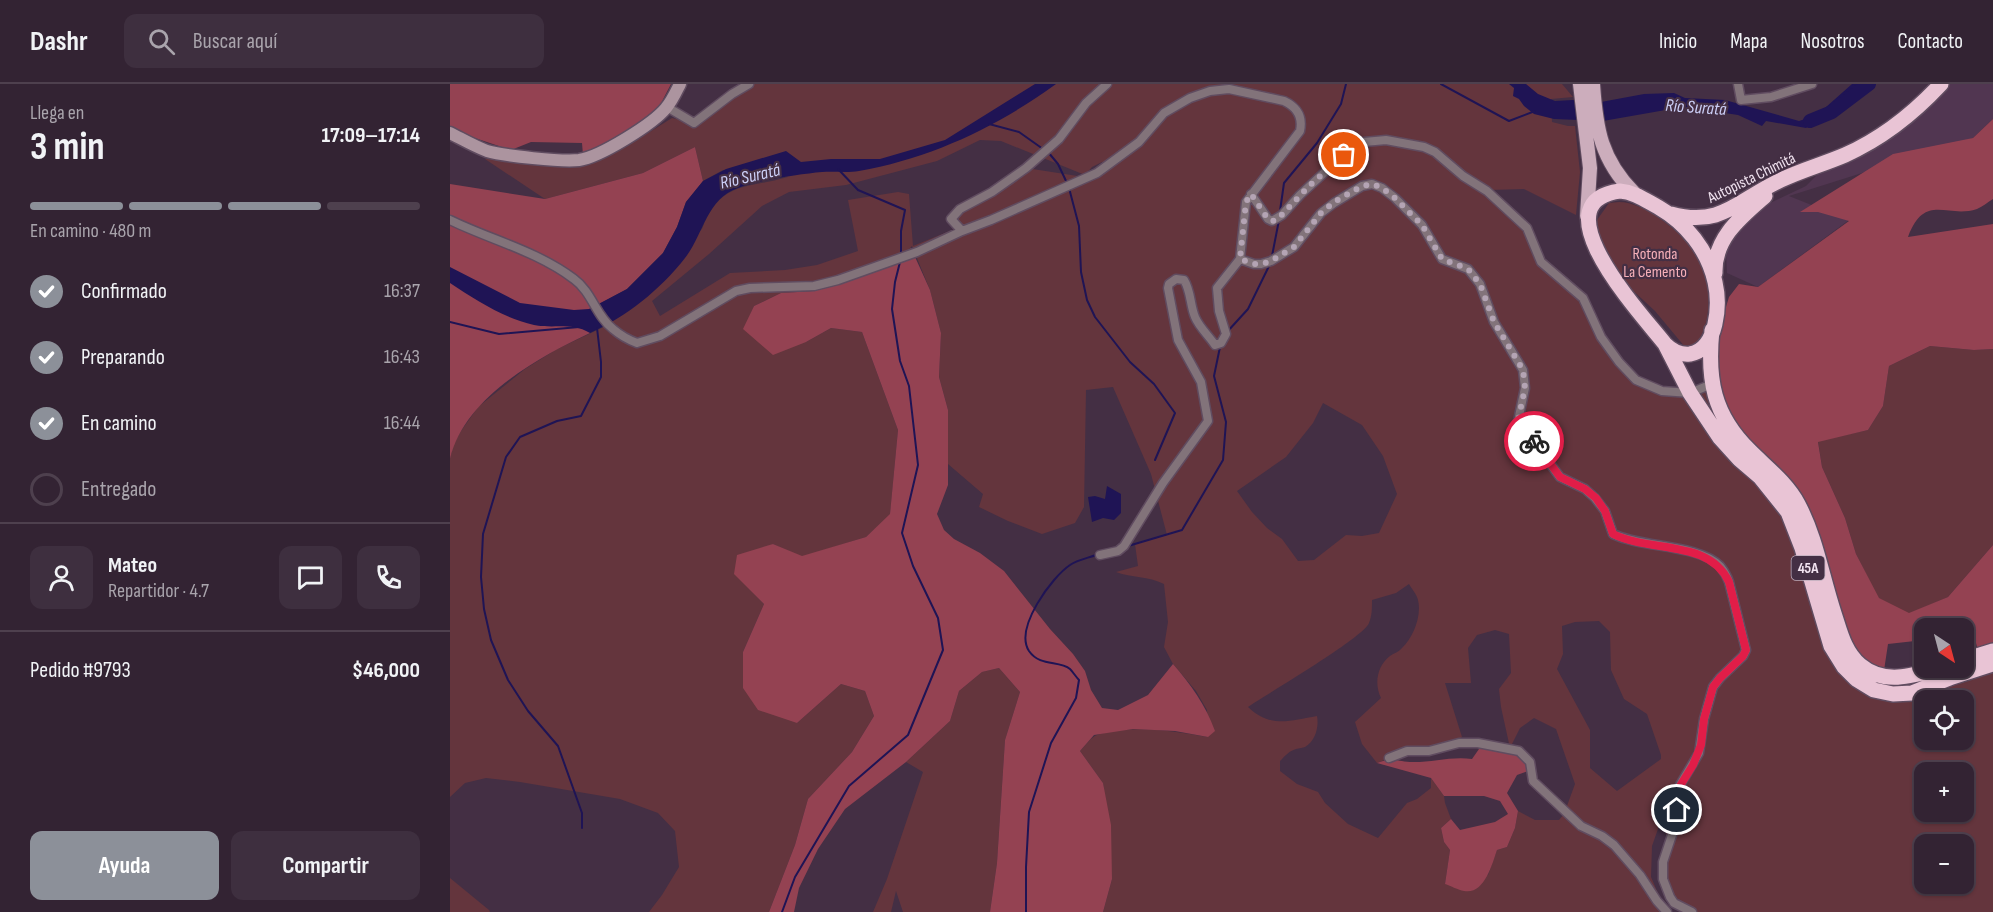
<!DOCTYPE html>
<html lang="es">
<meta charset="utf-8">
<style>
:root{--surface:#332333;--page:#3e2f3f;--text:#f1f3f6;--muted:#a9a4ac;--line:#4e404e;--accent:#8c9099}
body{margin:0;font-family:"Sofia Sans Condensed",sans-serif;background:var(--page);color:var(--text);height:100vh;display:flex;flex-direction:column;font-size:22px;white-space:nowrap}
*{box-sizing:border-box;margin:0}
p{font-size:20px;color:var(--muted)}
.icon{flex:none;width:33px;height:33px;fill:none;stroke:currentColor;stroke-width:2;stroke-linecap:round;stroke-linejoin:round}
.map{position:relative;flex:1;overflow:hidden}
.details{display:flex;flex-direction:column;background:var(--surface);width:450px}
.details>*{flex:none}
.needle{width:39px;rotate:144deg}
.fabs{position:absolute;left:1464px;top:534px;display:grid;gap:12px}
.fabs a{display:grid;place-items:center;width:60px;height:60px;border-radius:12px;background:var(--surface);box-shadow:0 2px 4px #0004,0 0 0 2px var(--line);font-size:30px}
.pin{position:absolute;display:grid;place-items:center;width:51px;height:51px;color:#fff;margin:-26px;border:3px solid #fff;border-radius:50%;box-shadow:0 2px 6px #0007}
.courier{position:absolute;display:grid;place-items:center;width:60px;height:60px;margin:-30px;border:4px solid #e11d48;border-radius:50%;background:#fff;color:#222;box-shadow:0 2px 8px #0007}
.head em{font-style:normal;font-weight:700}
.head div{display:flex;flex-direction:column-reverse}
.head{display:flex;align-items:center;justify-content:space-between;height:102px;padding:0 30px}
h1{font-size:39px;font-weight:700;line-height:45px}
.bar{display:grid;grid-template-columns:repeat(4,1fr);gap:9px 6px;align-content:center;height:72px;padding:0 30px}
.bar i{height:8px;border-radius:4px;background:var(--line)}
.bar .current{background:var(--accent)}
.bar p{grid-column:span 4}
.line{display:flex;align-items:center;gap:15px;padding:0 30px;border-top:2px solid var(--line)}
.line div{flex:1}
.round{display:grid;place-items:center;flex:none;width:63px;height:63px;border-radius:12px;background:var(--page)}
ol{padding:0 30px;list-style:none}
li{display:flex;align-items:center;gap:18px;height:66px}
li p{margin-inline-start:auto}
li .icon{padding:6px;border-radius:50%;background:var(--accent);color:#fff;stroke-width:4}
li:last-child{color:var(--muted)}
li i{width:33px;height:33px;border:3px solid var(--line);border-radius:50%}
.cta{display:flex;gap:12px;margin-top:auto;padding:12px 30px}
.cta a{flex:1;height:69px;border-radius:12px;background:var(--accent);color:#fff;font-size:24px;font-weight:700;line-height:69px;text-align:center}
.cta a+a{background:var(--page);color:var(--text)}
header{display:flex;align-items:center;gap:36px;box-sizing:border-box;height:84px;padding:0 30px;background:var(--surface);border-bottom:2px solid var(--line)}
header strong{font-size:28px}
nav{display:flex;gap:33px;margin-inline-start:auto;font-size:21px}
.search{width:420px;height:54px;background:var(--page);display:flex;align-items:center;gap:15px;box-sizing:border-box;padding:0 21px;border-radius:12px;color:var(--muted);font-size:22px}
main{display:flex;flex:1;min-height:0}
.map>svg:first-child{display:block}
.built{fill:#513651}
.green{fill:#64353d;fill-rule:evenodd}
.forest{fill:#944252}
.water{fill:#1f1455}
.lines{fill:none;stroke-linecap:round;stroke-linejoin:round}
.stream{stroke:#1f1455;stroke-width:2}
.river{stroke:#1f1455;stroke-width:14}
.street-casing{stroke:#604c60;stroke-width:11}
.secondary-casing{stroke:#604c60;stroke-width:15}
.primary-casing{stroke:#604c60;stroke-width:16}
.highway-casing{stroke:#604c60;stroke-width:18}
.street{stroke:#82737a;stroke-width:8}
.secondary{stroke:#ac949f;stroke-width:12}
.primary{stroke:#ccadbc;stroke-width:14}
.highway{stroke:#e9c4d5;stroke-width:15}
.done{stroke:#b4a4b4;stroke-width:6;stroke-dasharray:0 10.8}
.route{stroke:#e11d48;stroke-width:8}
.labels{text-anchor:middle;stroke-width:4.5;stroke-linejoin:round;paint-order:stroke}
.shield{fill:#442f44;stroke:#bdadbc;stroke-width:1.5}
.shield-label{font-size:15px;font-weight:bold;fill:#f1e3f0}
.street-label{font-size:16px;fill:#f1e3f0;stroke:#442f44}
.park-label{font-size:16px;fill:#f7b0b9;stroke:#442f44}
.water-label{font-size:18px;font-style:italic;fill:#cccff7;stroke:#442f44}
</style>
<header>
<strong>Dashr</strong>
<div class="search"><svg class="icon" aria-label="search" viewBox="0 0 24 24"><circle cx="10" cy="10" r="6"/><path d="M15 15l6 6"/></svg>Buscar aquí</div>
<nav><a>Inicio</a><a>Mapa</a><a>Nosotros</a><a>Contacto</a></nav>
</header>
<main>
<section class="details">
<div class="head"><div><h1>3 min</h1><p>Llega en</p></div><em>17:09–17:14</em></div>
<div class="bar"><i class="current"></i><i class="current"></i><i class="current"></i><i></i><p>En camino · 480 m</p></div>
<ol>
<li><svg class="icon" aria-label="check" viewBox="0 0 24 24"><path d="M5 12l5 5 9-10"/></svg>Confirmado<p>16:37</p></li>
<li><svg class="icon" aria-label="check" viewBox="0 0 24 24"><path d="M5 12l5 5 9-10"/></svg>Preparando<p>16:43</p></li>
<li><svg class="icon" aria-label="check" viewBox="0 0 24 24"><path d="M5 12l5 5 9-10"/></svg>En camino<p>16:44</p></li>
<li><i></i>Entregado</li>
</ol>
<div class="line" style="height:108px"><a class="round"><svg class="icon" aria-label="person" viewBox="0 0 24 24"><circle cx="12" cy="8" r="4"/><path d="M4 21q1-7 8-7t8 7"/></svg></a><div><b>Mateo</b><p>Repartidor · 4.7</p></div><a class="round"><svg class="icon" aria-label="chat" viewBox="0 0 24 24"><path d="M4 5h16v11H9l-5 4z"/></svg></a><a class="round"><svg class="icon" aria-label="phone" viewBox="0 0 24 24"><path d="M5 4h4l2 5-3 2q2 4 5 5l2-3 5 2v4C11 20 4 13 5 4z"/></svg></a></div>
<div class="line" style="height:78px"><div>Pedido #9793</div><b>$46,000</b></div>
<div class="cta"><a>Ayuda</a><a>Compartir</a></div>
</section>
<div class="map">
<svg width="1543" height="828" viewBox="0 0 1543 828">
<rect width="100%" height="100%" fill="#442f44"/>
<path class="built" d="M 1494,0 L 1543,0 L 1543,35 L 1523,54 L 1339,112 L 1399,136 L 1308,203 L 1277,189 L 1276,168 L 1284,151 L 1301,128 L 1356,102 L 1372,86 Z"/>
<path class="green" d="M 299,0 L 1112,0 L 1123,13 L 1101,15 L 1102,38 L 1118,42 L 1125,42 L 1130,88 L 1126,131 L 1074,105 L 1039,106 L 1072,138 L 1098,187 L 1128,206 L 1150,255 L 1194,301 L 1212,307 L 1262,300 L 1419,587 L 1514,584 L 1543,567 L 1543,828 L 1233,828 L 1209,790 C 1219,753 1219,749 1206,713 L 1208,745 L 1202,762 L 1201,793 L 1216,828 L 653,828 L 662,795 L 653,699 L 630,667 C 635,662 641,653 647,651 C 681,640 724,647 758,653 L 757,626 L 746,607 L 723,580 L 714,563 L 718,538 L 714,500 C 698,492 682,494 666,488 L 688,482 L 685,460 L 717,451 L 701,390 L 663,303 L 636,306 L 634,423 L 625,439 L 592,450 L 558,437 L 529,423 L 533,410 L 498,380 L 498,326 L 489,293 L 491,249 L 480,206 L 462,162 L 451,174 L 389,198 L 363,207 L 331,209 L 304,222 L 294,245 L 356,258 L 381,244 L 412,248 L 448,346 L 440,431 L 416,453 L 352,473 L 323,460 L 285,490 L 314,520 L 293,568 L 347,639 L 391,600 L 415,607 L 424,632 L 402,668 L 358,715 L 345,761 L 319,828 L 199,828 L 212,811 L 229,783 L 225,747 L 208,729 L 170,715 L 70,698 L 36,694 L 15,699 L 0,713 L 0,375 L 3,361 L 11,347 L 28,323 L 75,285 L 107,265 L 156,242 L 252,145 C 270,97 296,105 338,93 L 273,86 L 253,97 L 245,63 L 193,89 L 95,115 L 35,75 L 53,73 L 138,80 L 182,59 L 222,34 L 240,38 ZM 530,56 L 551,57 L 635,91 L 642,83 L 652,78 L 653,80 L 634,93 L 576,84 L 501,136 L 507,144 L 463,162 L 459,110 L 448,108 L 398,116 L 408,167 L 367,181 L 335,186 L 280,189 L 210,232 L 202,217 L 259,170 L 312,122 L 339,108 L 396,101 L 487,77 ZM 873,319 L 912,341 L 933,372 L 947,410 L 929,449 L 912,452 L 896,451 L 864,476 L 848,477 L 832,455 L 817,444 L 802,428 L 787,407 L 836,373 L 863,339 ZM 959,500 C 962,505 967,511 968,516 C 972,532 963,554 952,564 C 949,568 944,569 940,572 C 927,582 924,600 931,614 L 905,638 L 912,660 L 927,679 L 957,667 L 998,662 L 1012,653 L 995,599 L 1021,599 L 1018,564 L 1027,551 L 1045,546 L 1059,550 L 1061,589 L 1049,605 L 1051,623 L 1060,664 L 1070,644 L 1084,634 L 1106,645 L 1125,700 L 1114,730 L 1109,736 L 1085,736 L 1068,727 L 1065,744 L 1057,763 L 1047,766 L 1038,791 L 995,800 L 1000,766 L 994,758 L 991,744 L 1001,735 L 995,719 L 994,712 L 981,694 L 981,704 L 967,715 L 957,719 L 928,754 L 898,740 L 875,719 L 868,708 L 847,700 L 830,687 L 830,677 C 835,672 839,667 846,665 C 849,664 853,664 855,663 C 866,657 869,642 867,632 C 839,637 820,644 798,623 C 817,610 913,554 919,539 C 922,532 922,524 922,516 L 946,509 ZM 1149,537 L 1160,548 L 1161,586 L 1174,615 L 1197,630 L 1211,671 L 1211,675 L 1167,707 L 1140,684 L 1140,646 L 1107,585 L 1113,570 L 1112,542 L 1125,538 ZM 1474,616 L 1514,616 L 1514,656 L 1474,656 ZM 1474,688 L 1514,688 L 1514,728 L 1474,728 ZM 1474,760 L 1514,760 L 1514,800 L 1474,800 Z
M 1169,118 C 1196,118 1237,152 1250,176 C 1262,200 1263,245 1242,264 L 1235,263 L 1205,227 L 1178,202 L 1150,158 L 1147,136 L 1159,119 Z
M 1480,262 L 1524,266 L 1543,265 L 1543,461 L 1498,513 L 1459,530 L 1428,514 L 1406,470 L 1395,434 L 1372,383 L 1368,357 L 1418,346 L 1433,322 L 1439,282 Z
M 549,584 L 570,608 L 555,656 L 547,779 L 540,828 L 453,828 L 446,807 L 441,828 L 423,828 L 437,795 L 473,688 L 456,678 L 500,637 L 509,607 L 532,588 Z
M 0,794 L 39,826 L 40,828 L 0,828 Z"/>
<path class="forest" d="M 0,0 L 221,0 L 207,27 L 186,42 L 133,71 L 132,59 L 81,58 L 61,66 L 10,49 L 0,43 Z
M 1543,35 L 1543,115 C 1538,118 1532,123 1527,125 C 1497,135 1475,108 1458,153 L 1543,140 L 1543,265 L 1524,266 L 1480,262 L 1439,282 L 1433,322 L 1418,346 L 1368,358 L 1372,383 L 1395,434 L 1406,470 L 1429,514 L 1459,529 L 1498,513 L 1543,461 L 1543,567 L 1529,571 L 1524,551 L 1514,552 L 1514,544 L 1474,544 L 1474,556 L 1438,560 L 1433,593 L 1410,581 L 1376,502 L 1273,332 L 1265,259 L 1279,213 L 1289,200 L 1308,203 L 1399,137 L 1368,128 L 1350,128 L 1443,70 L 1523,54 Z
M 245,63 L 253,97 L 236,118 L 227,143 L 213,169 L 177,205 L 140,225 L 140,249 C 87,274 14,314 0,375 L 0,100 L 95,115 L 193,89 Z
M 461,164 L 480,206 L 491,249 L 489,293 L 498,326 L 498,401 L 487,430 L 494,446 L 504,455 L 530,469 L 554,487 L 600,545 L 623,570 L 635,587 L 641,606 L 652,624 L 668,626 L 698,611 L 723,580 C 741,601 755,620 765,647 L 758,653 L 725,647 L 683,645 L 644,651 L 630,667 L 653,699 L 661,741 L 662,795 L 653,828 L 540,828 L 547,779 L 555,656 L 570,608 L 549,584 L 532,588 L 509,607 L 500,637 L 456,678 L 395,725 L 368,765 L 349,804 L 344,828 L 319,828 L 345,761 L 358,715 L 402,668 L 424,632 L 415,607 L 391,600 L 347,639 L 308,626 L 293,604 L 293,568 L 314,520 L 284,490 L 287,471 L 323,460 L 352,472 L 416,453 L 440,430 L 448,346 L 412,248 L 381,244 L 356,258 L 323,271 L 293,245 L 304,222 L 331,209 L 363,207 L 389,198 L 451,174 Z
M 1028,659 L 1069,667 L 1081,686 L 1067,691 L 1057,709 L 1068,727 L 1065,744 L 1057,763 L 1047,766 C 1042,781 1034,811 1014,807 C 1008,806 1001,802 995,800 L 1000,766 L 994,758 L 991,744 L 1001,735 L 1010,746 L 1045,738 L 1058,730 L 1050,717 L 1034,712 L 994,712 L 981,694 L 927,679 C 942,673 946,677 960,678 C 980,679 1001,672 1022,675 L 1029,665 Z"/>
<path class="water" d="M 585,0 L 606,0 C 547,43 481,74 409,87 C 397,89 384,87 372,88 C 350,90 309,96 288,104 C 256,115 254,150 235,174 C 210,206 176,233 140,249 C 121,238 104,245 84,241 C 53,234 26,216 0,199 L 0,183 L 70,219 L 124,226 L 139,225 L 177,205 L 213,169 L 227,143 L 236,118 L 253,97 L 276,85 L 336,67 L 351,78 L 381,75 L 430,75 L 495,56 Z
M 1059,0 L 1076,0 L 1088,10 L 1105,17 L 1123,16 L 1151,18 L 1194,10 L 1224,9 L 1235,14 L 1275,16 L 1349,37 L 1367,31 L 1402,0 L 1410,0 L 1393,13 L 1374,34 L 1356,44 L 1316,37 L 1312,42 L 1288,31 L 1242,24 L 1227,24 L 1153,37 L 1104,35 L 1084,30 L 1074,22 L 1069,15 L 1063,12 L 1064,4 Z
M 657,402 L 671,410 L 671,429 L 664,436 L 653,434 L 642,438 L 638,413 L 645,412 L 655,415 Z"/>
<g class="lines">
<path class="stream" d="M 991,0 L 1059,37 L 1085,27
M 539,40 L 569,48 L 593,65
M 598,68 L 608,80 L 617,99
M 388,85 L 408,106 L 455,126 L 451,147 L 451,170
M 619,104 L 629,142 L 631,188 L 637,216 L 645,233 L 680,278 L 704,300 L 725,329 L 705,376
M 830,127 L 834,99 L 867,59 L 891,20 L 896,0
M 822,172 L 829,136
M 0,238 L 49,250 L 129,243
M 777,248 L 798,225 L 820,180
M 678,462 L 732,446 L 773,376 L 776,338 L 764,292 L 770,263
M 132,744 L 132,729 L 108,662 L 78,627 L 58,596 L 41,556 L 34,525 L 31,493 L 33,450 L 56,373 L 70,353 L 107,337 L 131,332 L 151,293 L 151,278 L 147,244
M 332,828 L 345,793 L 399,702 L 458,651 L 493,566 L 488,534 L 463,482 L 452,449 L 468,381 L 459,302 L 450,277 L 442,225 L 445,198 L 450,178
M 576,828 L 576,783 L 579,728 L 601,659 L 626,614 L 629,596 C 626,593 623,588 620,585 C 609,576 590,583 579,567 C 564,544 602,493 620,481 C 627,476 638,474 646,471"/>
<path class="river" d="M 1360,37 L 1382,28 L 1419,0"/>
<g class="street-casing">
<path id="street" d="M 657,0 L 636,19 L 609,55 L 576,84 L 542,108 L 510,125 L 501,135 L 512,147 L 541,136 L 647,89 L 689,58 L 714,29 L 740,14 L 760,7 L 779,5 L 834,17 C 847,23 853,33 850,47 L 796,118 L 790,175 L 804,180 L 811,180 L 821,177 L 844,163 L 871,129 L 884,119 L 912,102 L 922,100 L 932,104 L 945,114 L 972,141 L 992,175 L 1018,185 L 1030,200 L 1044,238 L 1073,286 L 1075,304 L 1068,337 L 1110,393 L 1135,405 L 1145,414 L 1155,427 L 1163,450 C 1192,464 1248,460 1270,482 C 1274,487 1277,492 1279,498 L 1296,566 L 1293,572 L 1270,594 L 1263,603 L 1254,635 L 1249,669 L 1230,701 L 1224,745 L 1213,778 L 1213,795 L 1220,813 L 1224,819 L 1242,828
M 1288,0 L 1291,16 L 1321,13 L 1362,0
M 217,23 L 244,39 L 282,10 L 299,0
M 801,110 L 818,135 L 822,137 L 832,131 L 850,111 L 888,76 L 902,64 L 914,58 L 936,56 L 974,63 L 985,68 L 1013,92 L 1037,107 L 1077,144 L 1091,178 L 1133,214 L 1151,253 L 1169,278 L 1186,296 L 1212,307 L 1240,309 L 1262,300
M 0,136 C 41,156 87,167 124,195 C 142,208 146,232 163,245 C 170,251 179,256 187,259 L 210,252 L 286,207 L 300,204 L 364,202 L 388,196 L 467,168 L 512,147
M 650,471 L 668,467 L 674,462 L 713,399 L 758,337 L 751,298 L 728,256 L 718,204 L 719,200 L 726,195 L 734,196 C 741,207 740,221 745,233 C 749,243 759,252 765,261 L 771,259 L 776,250 L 769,227 L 767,204 L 790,175
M 939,674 L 957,667 L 979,667 L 1009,659 L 1028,659 L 1069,667 L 1080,678 L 1083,697 L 1131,742 L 1152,752 L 1164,761 L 1190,791 L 1207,817 L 1217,828"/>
</g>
<g class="secondary-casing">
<path id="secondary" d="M 0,49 C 12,55 24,62 37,67 C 54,72 112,78 129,76 C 150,73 203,40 216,24 C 222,17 226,8 230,0"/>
</g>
<g class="primary-casing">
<path id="primary" d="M 1130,0 L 1140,84 L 1137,132
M 1143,0 C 1146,45 1151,76 1184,109"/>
</g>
<g class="highway-casing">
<path id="highway" d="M 1170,107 C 1184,108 1195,116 1208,123 C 1236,139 1258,166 1265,198 C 1270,220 1268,265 1240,270 C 1230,271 1222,267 1215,260 C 1194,233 1086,118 1170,107 Z
M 1221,130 C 1272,144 1289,115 1331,96 C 1352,86 1374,80 1395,71 C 1431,55 1464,29 1491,0
M 1265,189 C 1264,154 1291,133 1315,112
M 1262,246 C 1257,295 1263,331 1300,367 C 1317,384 1336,398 1348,420 C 1366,454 1372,493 1384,529 C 1390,547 1394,567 1410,581 C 1435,602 1463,591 1492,584
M 1215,260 L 1240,309 L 1270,354 L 1289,375 L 1310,393 L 1338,428 L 1352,464 L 1381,562 L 1394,583 L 1406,595 L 1424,606 L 1443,610 L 1462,609 L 1502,593 L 1543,580
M 1514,576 L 1543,567"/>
</g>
<use href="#street" class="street"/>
<use href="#secondary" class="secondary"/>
<use href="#primary" class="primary"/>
<use href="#highway" class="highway"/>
</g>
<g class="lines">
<path class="done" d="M 894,71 L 859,102 L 827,136 L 822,137 L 818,135 L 801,110 L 796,118 L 790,175 L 804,180 L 812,180 L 821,177 L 844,163 L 871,129 L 884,118 L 912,102 L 922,100 L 932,104 L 945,114 L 972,141 L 992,175 L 1018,185 L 1030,200 L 1044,238 L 1073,286 L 1075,304 L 1068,337 L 1084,357"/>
<path class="route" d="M 1084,357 L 1110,393 L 1135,405 L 1146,414 L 1155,427 L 1163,450 C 1201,469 1259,455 1279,498 L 1296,566 L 1293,572 L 1270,594 L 1263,603 L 1254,635 L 1251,661 L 1243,681 L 1230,702 L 1227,726"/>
</g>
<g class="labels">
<rect class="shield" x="1341.5" y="472" width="33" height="24" rx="4.5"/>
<g class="shield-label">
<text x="1358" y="489">45A</text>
</g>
<g class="street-label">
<text transform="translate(1301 93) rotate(-26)" y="6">Autopista Chimitá</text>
</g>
<g class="park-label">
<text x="1205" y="175">Rotonda<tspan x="1205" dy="18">La Cemento</tspan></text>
</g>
<g class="water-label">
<text transform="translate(1246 23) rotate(4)" y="6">Río Suratá</text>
<text transform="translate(300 92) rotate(-13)" y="6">Río Suratá</text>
</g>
</g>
</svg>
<div class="fabs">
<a><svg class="needle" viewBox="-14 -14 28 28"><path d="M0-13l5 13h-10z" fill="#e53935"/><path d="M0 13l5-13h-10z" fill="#a9a4ac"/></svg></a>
<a><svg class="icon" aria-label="locate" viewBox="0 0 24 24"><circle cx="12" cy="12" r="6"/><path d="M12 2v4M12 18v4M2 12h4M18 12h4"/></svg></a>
<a>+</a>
<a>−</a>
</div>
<div class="pin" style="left:894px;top:71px;background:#ea580c"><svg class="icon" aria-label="bag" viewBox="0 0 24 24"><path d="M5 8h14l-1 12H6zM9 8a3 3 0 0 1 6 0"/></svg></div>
<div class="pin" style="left:1227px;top:726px;background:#1f2937"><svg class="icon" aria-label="home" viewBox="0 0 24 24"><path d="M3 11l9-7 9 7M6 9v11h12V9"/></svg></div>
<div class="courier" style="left:1084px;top:357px"><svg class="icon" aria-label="bike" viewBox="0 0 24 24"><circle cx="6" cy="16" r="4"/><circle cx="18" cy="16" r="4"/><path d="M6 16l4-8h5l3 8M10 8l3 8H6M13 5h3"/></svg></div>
</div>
</main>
